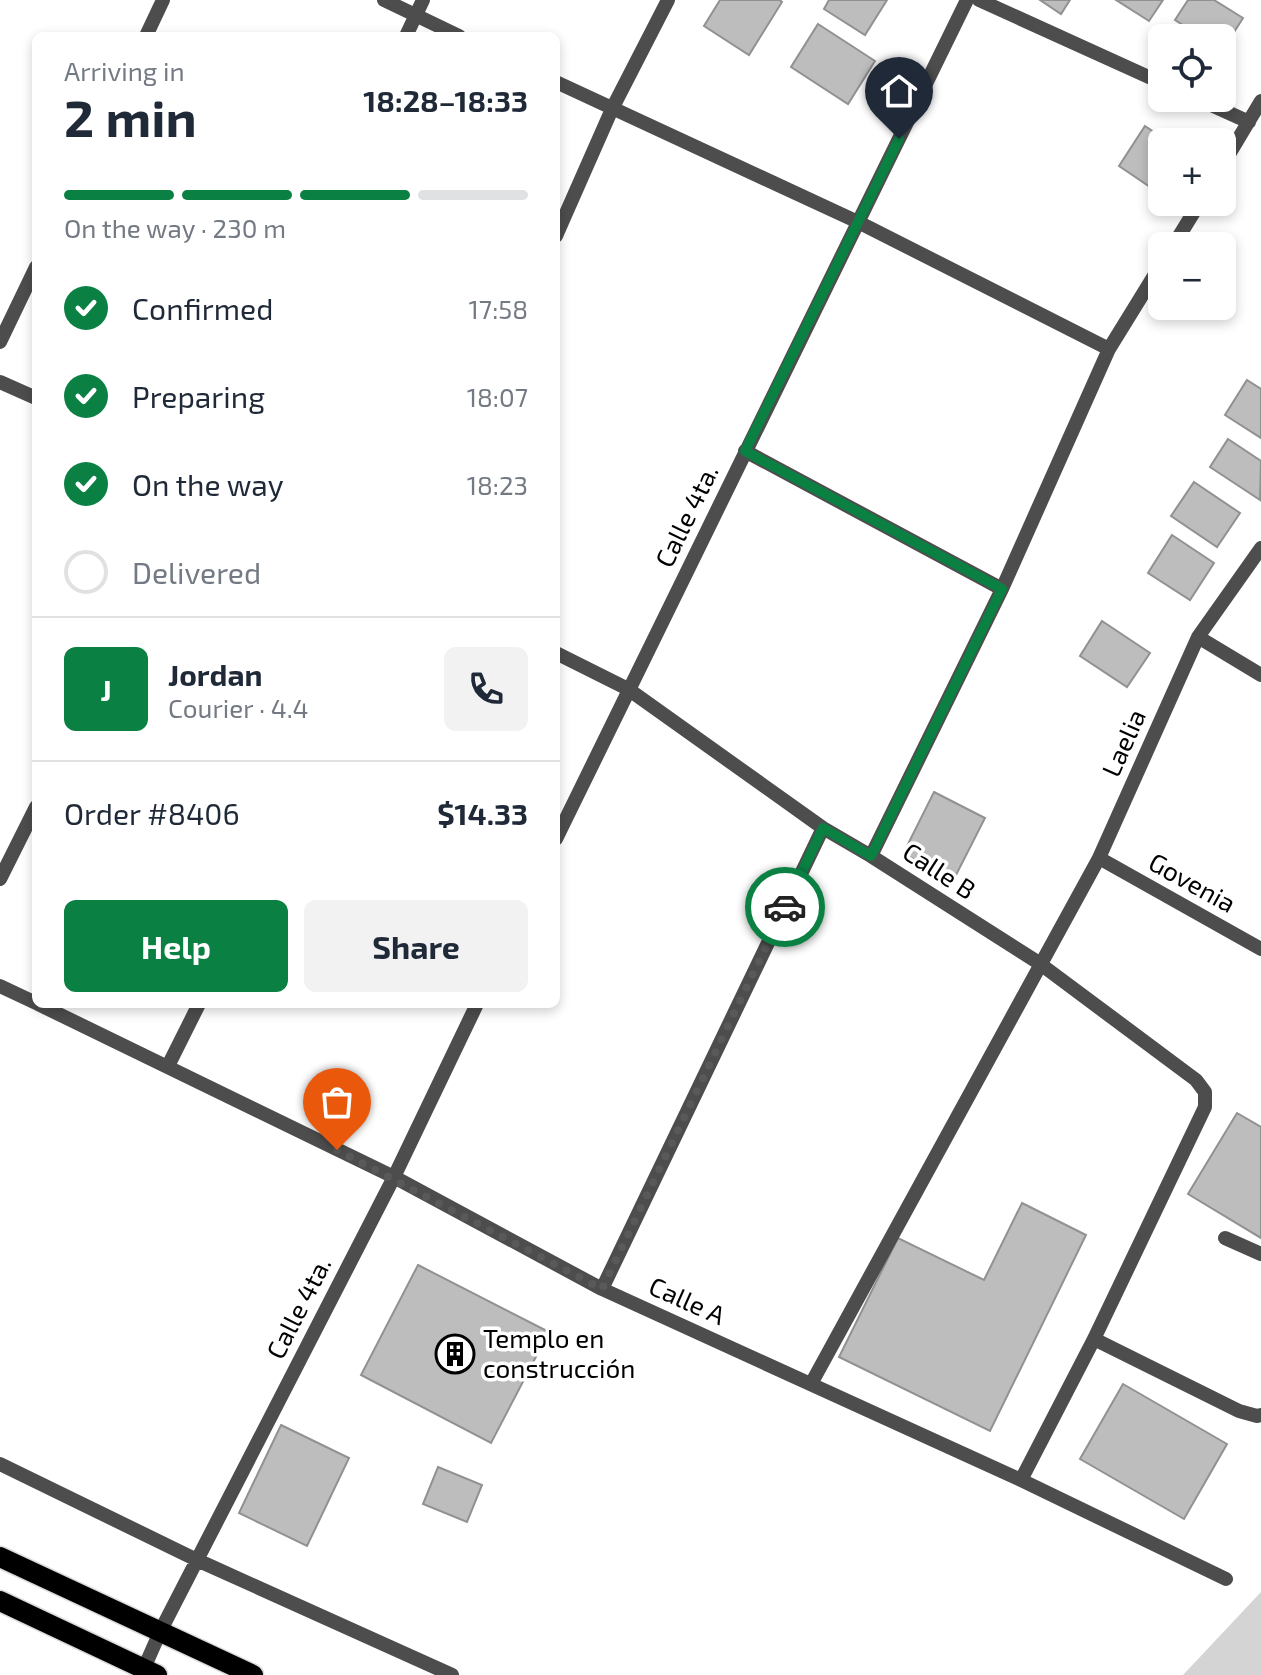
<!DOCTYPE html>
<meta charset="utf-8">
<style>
:root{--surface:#fff;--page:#f2f2f3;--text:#1f2937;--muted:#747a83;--line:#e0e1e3;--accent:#0b8043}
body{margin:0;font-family:"Exo 2",sans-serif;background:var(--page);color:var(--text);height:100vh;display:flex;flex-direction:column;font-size:30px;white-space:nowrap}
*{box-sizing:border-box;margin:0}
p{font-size:26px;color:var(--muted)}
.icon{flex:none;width:44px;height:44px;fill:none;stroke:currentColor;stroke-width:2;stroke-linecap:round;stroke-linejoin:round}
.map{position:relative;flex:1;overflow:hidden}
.drawer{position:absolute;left:32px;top:32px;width:528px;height:976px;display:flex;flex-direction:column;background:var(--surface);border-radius:12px;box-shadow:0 4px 12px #0003}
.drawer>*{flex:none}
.controls{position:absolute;left:1148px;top:24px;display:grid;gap:16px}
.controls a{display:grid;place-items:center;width:88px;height:88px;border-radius:12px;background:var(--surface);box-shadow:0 4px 12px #0003;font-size:40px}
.pin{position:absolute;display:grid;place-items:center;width:68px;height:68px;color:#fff;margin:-82px -34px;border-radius:50% 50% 50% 0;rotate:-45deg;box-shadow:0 0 8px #0007}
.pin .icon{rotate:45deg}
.courier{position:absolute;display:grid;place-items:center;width:80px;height:80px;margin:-40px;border:6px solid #0b8043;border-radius:50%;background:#fff;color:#222;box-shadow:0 2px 10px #0007}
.headline em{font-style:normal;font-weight:700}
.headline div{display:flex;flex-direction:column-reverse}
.headline{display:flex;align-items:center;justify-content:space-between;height:136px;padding:0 32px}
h1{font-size:52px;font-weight:700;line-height:60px}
.bar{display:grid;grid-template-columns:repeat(4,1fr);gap:12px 8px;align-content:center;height:96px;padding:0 32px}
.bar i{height:10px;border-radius:6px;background:var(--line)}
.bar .current{background:var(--accent)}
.bar p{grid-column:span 4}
.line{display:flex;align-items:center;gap:20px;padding:0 32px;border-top:2px solid var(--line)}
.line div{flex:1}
.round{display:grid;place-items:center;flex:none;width:84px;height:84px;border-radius:12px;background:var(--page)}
ol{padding:0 32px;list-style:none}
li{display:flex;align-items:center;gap:24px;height:88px}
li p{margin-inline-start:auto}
li .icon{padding:8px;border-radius:50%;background:var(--accent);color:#fff;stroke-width:4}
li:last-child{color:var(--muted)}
li i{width:44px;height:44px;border:4px solid var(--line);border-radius:50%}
.button{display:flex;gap:16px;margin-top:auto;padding:16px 32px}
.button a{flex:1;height:92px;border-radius:12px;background:var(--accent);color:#fff;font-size:32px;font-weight:700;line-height:92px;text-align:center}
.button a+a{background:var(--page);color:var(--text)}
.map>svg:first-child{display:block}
.grass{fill:#d4d4d4}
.building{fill:#bdbdbd;stroke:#919191;stroke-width:2}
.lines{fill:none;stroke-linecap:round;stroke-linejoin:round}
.major-casing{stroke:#dbdbdb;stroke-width:23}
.minor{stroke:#4d4d4d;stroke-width:14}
.major{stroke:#000;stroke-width:20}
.done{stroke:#595959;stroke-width:8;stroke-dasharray:0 14.4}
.route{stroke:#0b8043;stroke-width:10}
.labels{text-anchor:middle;stroke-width:7;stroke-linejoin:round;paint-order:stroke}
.street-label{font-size:26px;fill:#000;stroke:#fff}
.poi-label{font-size:26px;fill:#000;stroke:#fff;text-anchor:start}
</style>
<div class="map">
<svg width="1261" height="1675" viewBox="0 0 1261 1675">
<rect width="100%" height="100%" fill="#fff"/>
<path class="grass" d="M 1261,1592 L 1261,1675 L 1183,1675 Z"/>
<path class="building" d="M 720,0 L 780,0 L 782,2 L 749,55 L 704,26 Z
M 829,0 L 887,0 L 865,35 L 824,9 Z
M 1040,0 L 1070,0 L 1061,14 Z
M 1116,0 L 1163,0 L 1149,21 Z
M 1188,0 L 1214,0 L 1243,18 L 1222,51 L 1222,38 L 1203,38 L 1175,20 Z
M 818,24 L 875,61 L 848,104 L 791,67 Z
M 1145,126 L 1169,142 L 1162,142 L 1162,195 L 1119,166 Z
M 1247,380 L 1261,389 L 1261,438 L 1225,415 Z
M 1228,439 L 1261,461 L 1260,500 L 1210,467 Z
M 1194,482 L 1240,513 L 1217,547 L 1171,516 Z
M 1172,535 L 1214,563 L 1190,600 L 1148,573 Z
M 1102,621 L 1150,653 L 1127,687 L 1080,656 Z
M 934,792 L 985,818 L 954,879 L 903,854 Z
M 1237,1113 L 1261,1127 L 1261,1238 L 1188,1194 Z
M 1022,1203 L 1086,1235 L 990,1431 L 839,1357 L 898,1238 L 984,1280 Z
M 418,1265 L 549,1332 L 491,1443 L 361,1375 Z
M 1123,1384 L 1227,1444 L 1184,1519 L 1080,1459 Z
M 281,1425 L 349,1458 L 307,1546 L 239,1513 Z
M 438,1467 L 482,1485 L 467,1522 L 423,1504 Z"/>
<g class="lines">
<g class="major-casing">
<path id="major" d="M 0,1557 L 253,1675
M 0,1601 L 157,1675"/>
</g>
<path class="minor" d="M 384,0 L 459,36
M 979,0 L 1162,83
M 146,36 L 163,0
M 406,36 L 423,0
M 556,82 L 858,222 L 1109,349
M 1196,98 L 1249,122
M 1222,166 L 1261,101
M 556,236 L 612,109 L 668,0
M 1173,246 L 1200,202
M 0,342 L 36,267
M 0,382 L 36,398
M 745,451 L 1002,589
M 1198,637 L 1261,675
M 556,653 L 628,689 L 823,828 L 871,856 L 1039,963 L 1196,1080 L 1205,1092 L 1205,1107 L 1094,1339 L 1021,1480
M 556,839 L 967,0
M 871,856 L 1002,589 L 1109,349 L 1162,263
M 1099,858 L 1261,949
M 0,879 L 36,807
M 0,986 L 36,1003
M 38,1004 L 394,1177 L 602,1289 L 1021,1480 L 1226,1579
M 168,1066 L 199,1004
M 1225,1238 L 1261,1254
M 602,1289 L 823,828
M 1094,1339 L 1239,1411 L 1257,1416 L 1261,1415
M 811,1384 L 1099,858 L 1198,637 L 1261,548
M 0,1464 L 197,1560 L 452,1675
M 141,1675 L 160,1632 L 394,1177 L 477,1004"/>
<use href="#major" class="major"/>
</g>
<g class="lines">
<path class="done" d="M 337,1150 L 602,1289 L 785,907"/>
<path class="route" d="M 785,907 L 823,828 L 871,856 L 1002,589 L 745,451 L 899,139"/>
</g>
<defs>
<g id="building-ring" transform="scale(2)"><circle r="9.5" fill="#fff" stroke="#000" stroke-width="1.5"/><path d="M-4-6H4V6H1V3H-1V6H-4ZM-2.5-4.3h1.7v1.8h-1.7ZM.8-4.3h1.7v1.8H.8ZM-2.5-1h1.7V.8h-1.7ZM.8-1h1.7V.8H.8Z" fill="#000"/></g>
</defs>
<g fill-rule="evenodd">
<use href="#building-ring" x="455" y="1354"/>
</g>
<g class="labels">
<g class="street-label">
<text transform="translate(687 516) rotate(-64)" y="9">Calle 4ta.</text>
<text transform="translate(1124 743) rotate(-66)" y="9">Laelia</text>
<text transform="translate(939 871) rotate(33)" y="9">Calle B</text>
<text transform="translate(1192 883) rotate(29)" y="9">Govenia</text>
<text transform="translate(687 1301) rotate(24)" y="9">Calle A</text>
<text transform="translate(299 1308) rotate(-63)" y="9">Calle 4ta.</text>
</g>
<g class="poi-label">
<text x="483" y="1348">Templo en<tspan x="483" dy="30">construcción</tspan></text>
</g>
</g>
</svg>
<div class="controls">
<a><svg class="icon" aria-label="locate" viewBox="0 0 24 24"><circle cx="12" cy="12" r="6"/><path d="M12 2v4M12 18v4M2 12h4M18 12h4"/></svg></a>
<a>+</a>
<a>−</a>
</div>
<div class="pin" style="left:337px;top:1150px;background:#ea580c"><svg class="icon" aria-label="bag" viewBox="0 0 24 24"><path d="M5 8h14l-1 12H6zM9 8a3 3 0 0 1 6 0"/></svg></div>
<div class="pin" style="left:899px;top:139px;background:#1f2937"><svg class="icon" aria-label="home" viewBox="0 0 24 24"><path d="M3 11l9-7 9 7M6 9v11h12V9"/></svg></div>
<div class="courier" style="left:785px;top:907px"><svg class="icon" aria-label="car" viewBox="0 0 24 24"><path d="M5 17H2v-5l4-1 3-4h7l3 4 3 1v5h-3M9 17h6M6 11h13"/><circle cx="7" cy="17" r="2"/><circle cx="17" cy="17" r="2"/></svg></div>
<section class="drawer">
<div class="headline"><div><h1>2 min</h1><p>Arriving in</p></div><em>18:28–18:33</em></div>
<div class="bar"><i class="current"></i><i class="current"></i><i class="current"></i><i></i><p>On the way · 230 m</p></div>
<ol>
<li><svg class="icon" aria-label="check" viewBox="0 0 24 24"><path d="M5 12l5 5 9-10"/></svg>Confirmed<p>17:58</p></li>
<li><svg class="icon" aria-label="check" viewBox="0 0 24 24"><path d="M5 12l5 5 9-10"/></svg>Preparing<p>18:07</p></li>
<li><svg class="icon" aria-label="check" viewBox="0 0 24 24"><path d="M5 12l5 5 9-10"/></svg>On the way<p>18:23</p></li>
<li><i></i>Delivered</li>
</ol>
<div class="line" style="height:144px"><b class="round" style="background:var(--accent);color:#fff">J</b><div><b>Jordan</b><p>Courier · 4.4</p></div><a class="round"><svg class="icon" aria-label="phone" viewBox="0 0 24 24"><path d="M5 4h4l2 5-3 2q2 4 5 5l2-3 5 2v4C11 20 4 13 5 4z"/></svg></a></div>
<div class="line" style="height:104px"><div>Order #8406</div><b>$14.33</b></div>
<div class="button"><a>Help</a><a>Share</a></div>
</section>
</div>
